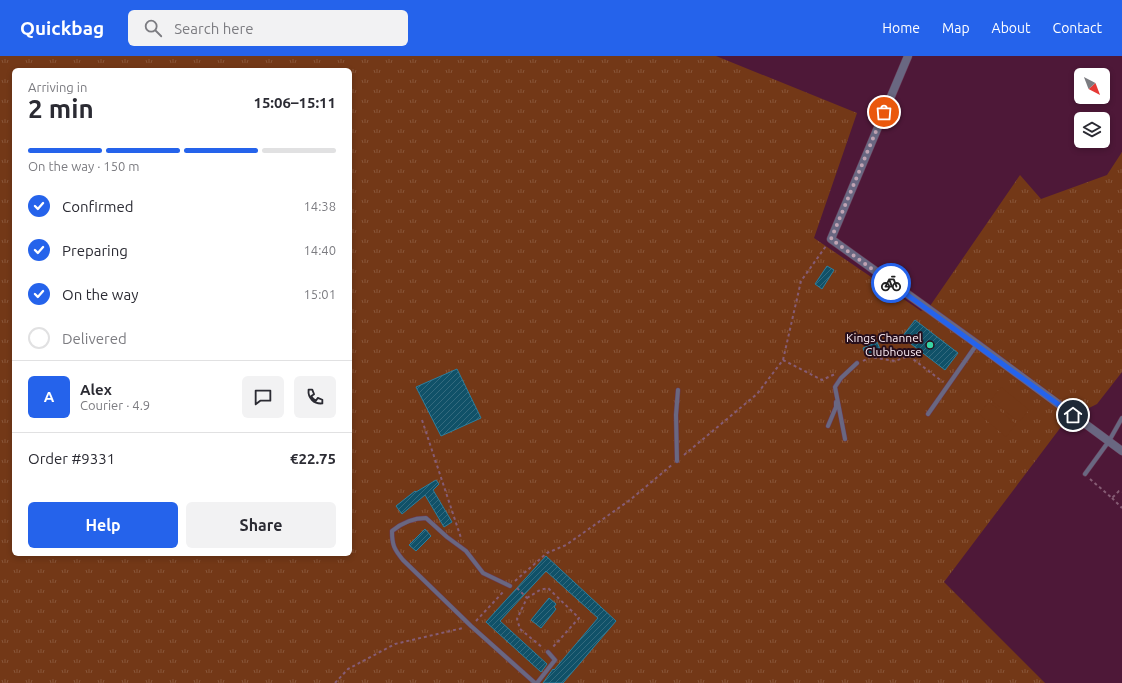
<!DOCTYPE html>
<meta charset="utf-8">
<style>
:root{--surface:#fff;--page:#f2f2f3;--text:#2b2b33;--muted:#7c7c81;--line:#e1e1e2;--accent:#2563eb}
body{margin:0;font-family:Ubuntu,sans-serif;background:var(--page);color:var(--text);height:100vh;display:flex;flex-direction:column;font-size:15px;white-space:nowrap}
*{box-sizing:border-box;margin:0}
p{font-size:13px;color:var(--muted)}
.icon{flex:none;width:22px;height:22px;fill:none;stroke:currentColor;stroke-width:2;stroke-linecap:round;stroke-linejoin:round}
.map{position:relative;flex:1;overflow:hidden}
.sheet{position:absolute;left:12px;top:12px;width:340px;height:488px;display:flex;flex-direction:column;background:var(--surface);border-radius:6px;box-shadow:0 2px 6px #0003}
.sheet>*{flex:none}
.needle{width:26px;rotate:138deg}
.fabs{position:absolute;left:1074px;top:12px;display:grid;gap:8px}
.fabs a{display:grid;place-items:center;width:36px;height:36px;border-radius:6px;background:var(--surface);box-shadow:0 2px 6px #0003;font-size:20px}
.pin{position:absolute;display:grid;place-items:center;width:34px;height:34px;color:#fff;margin:-17px;border:2px solid #fff;border-radius:50%;box-shadow:0 1px 4px #0007}
.courier{position:absolute;display:grid;place-items:center;width:40px;height:40px;margin:-20px;border:3px solid #2563eb;border-radius:50%;background:#fff;color:#222;box-shadow:0 1px 5px #0007}
.overview em{font-style:normal;font-weight:700}
.overview div{display:flex;flex-direction:column-reverse}
.overview{display:flex;align-items:center;justify-content:space-between;height:68px;padding:0 16px}
h1{font-size:26px;font-weight:700;line-height:30px}
.bar{display:grid;grid-template-columns:repeat(4,1fr);gap:6px 4px;align-content:center;height:48px;padding:0 16px}
.bar i{height:5px;border-radius:3px;background:var(--line)}
.bar .selected{background:var(--accent)}
.bar p{grid-column:span 4}
.line{display:flex;align-items:center;gap:10px;padding:0 16px;border-top:1px solid var(--line)}
.line div{flex:1}
.round{display:grid;place-items:center;flex:none;width:42px;height:42px;border-radius:6px;background:var(--page)}
ol{padding:0 16px;list-style:none}
li{display:flex;align-items:center;gap:12px;height:44px}
li p{margin-inline-start:auto}
li .icon{padding:4px;border-radius:50%;background:var(--accent);color:#fff;stroke-width:4}
li:last-child{color:var(--muted)}
li i{width:22px;height:22px;border:2px solid var(--line);border-radius:50%}
.action{display:flex;gap:8px;margin-top:auto;padding:8px 16px}
.action a{flex:1;height:46px;border-radius:6px;background:var(--accent);color:#fff;font-size:16px;font-weight:700;line-height:46px;text-align:center}
.action a+a{background:var(--page);color:var(--text)}
header{display:flex;align-items:center;gap:24px;box-sizing:border-box;height:56px;padding:0 20px;background:var(--accent);color:#fff}
header strong{font-size:19px}
nav{display:flex;gap:22px;margin-inline-start:auto;font-size:14px}
.search{width:280px;height:36px;background:var(--page);display:flex;align-items:center;gap:10px;box-sizing:border-box;padding:0 14px;border-radius:6px;color:var(--muted);font-size:15px}
.map>svg:first-child{display:block}
.grass{fill:url(#grass-tufts);fill-rule:evenodd}
.pitch{fill:#733817}
.building{fill:url(#building-hatch);stroke:#2d7e9d}
.lines{fill:none;stroke-linecap:round;stroke-linejoin:round}
.lane-casing{stroke:#6a3a56;stroke-width:5}
.street-casing{stroke:#6a3a56;stroke-width:9}
.path{stroke:#865c74;stroke-width:2;stroke-dasharray:3 3;stroke-linecap:butt}
.lane{stroke:#696781;stroke-width:4}
.street{stroke:#696781;stroke-width:8}
.done{stroke:#c0a3b3;stroke-width:4;stroke-dasharray:0 7.2}
.route{stroke:#2563eb;stroke-width:5}
.poi-dot{fill:#39d4a5;stroke:#260e1b;stroke-width:1.5}
.labels{text-anchor:middle;stroke-width:4;stroke-linejoin:round;paint-order:stroke}
.poi-label{font-size:12px;fill:#fdeef5;stroke:#260e1b;text-anchor:end}
</style>
<header>
<strong>Quickbag</strong>
<div class="search"><svg class="icon" aria-label="search" viewBox="0 0 24 24"><circle cx="10" cy="10" r="6"/><path d="M15 15l6 6"/></svg>Search here</div>
<nav><a>Home</a><a>Map</a><a>About</a><a>Contact</a></nav>
</header>
<div class="map">
<svg width="1122" height="627" viewBox="0 0 1122 627">
<defs>
<pattern id="grass-tufts" width="24" height="20" patternUnits="userSpaceOnUse"><rect width="24" height="20" fill="#733817"/><path d="M3 7l-1-3M5 7V3M7 7l1-3M15 17l-1-3M17 17v-4M19 17l1-3" fill="none" stroke="#885539"/></pattern>
<pattern id="building-hatch" width="6" height="6" patternUnits="userSpaceOnUse"><rect width="6" height="6" fill="#105168"/><path d="M-1 1l2-2M0 6l6-6M5 7l2-2" fill="none" stroke="#346a7e"/></pattern>
</defs>
<rect width="100%" height="100%" fill="#4e1838"/>
<path class="grass" d="M 0,0 L 716,0 L 857,57 L 814,182 L 921,255 L 930,250 L 1020,119 L 1041,143 L 1107,119 L 1122,96 L 1122,316 L 1097,348 L 1067,363 L 944,526 L 1045,627 L 0,627 ZM 14,14 L 350,14 L 350,498 L 14,498 Z"/>
<path class="pitch" d="M 1001,331 L 1029,354 L 1019,366 L 991,344 Z
M 989,346 L 1016,368 L 1006,381 L 979,358 Z"/>
<path class="building" d="M 827,210 L 834,214 L 822,233 L 815,228 Z
M 915,264 L 958,297 L 945,314 L 902,281 Z
M 877,286 L 880,293 L 866,300 L 863,292 Z
M 457,313 L 481,362 L 441,380 L 416,331 Z
M 436,424 L 439,428 L 433,434 L 452,466 L 444,471 L 425,439 L 402,458 L 396,450 L 415,435 L 416,436 Z
M 425,473 L 431,480 L 416,495 L 409,489 Z
M 546,500 L 616,565 L 563,627 L 543,627 L 553,613 L 554,614 L 598,562 L 546,515 L 500,565 L 547,608 L 541,616 L 486,566 Z
M 549,542 L 556,548 L 554,551 L 556,553 L 541,572 L 531,564 Z"/>
<g class="lines">
<g class="lane-casing">
<path id="lane" d="M 928,358 L 977,288
M 828,370 L 836,351 L 836,346
M 845,383 L 835,331 L 841,322 L 857,307
M 677,405 L 676,359 L 678,334
M 1085,418 L 1109,385 L 1122,362
M 510,530 L 483,517 L 466,495 L 447,481 L 426,462 C 413,462 403,466 392,475 C 392,489 394,493 403,504 L 471,570 L 535,627
M 537,627 L 555,604 L 548,596"/>
</g>
<g class="street-casing">
<path id="street" d="M 908,0 L 831,183 L 977,288 L 1122,395"/>
</g>
<path class="path" d="M 783,304 L 822,324 L 835,318
M 863,305 L 870,301 L 895,305 L 909,300 L 943,326
M 422,364 L 461,482
M 684,399 L 757,338 L 783,304 L 801,225 L 826,190
M 1090,423 L 1112,442 L 1119,435 L 1122,436
M 1112,442 L 1122,452
M 515,525 L 547,497 L 566,489 L 630,444 L 673,408
M 517,532 L 527,542 L 517,563 L 520,573 L 543,592
M 527,542 L 540,534 L 548,532 L 579,562 L 552,592
M 476,565 L 504,535
M 335,627 L 348,613 L 395,588 L 463,572"/>
<use href="#lane" class="lane"/>
<use href="#street" class="street"/>
</g>
<g class="lines">
<path class="done" d="M 884,56 L 831,183 L 891,227"/>
<path class="route" d="M 891,227 L 1073,359"/>
</g>
<circle class="poi-dot" cx="930" cy="289" r="4"/>
<g class="labels">
<g class="poi-label">
<text x="922" y="286">Kings Channel<tspan x="922" dy="14">Clubhouse</tspan></text>
</g>
</g>
</svg>
<div class="fabs">
<a><svg class="needle" viewBox="-14 -14 28 28"><path d="M0-13l5 13h-10z" fill="#e53935"/><path d="M0 13l5-13h-10z" fill="#7c7c81"/></svg></a>
<a><svg class="icon" aria-label="layers" viewBox="0 0 24 24"><path d="M12 4l9 5-9 5-9-5zM3 14l9 5 9-5"/></svg></a>
</div>
<div class="pin" style="left:884px;top:56px;background:#ea580c"><svg class="icon" aria-label="bag" viewBox="0 0 24 24"><path d="M5 8h14l-1 12H6zM9 8a3 3 0 0 1 6 0"/></svg></div>
<div class="pin" style="left:1073px;top:359px;background:#1f2937"><svg class="icon" aria-label="home" viewBox="0 0 24 24"><path d="M3 11l9-7 9 7M6 9v11h12V9"/></svg></div>
<div class="courier" style="left:891px;top:227px"><svg class="icon" aria-label="bike" viewBox="0 0 24 24"><circle cx="6" cy="16" r="4"/><circle cx="18" cy="16" r="4"/><path d="M6 16l4-8h5l3 8M10 8l3 8H6M13 5h3"/></svg></div>
<section class="sheet">
<div class="overview"><div><h1>2 min</h1><p>Arriving in</p></div><em>15:06–15:11</em></div>
<div class="bar"><i class="selected"></i><i class="selected"></i><i class="selected"></i><i></i><p>On the way · 150 m</p></div>
<ol>
<li><svg class="icon" aria-label="check" viewBox="0 0 24 24"><path d="M5 12l5 5 9-10"/></svg>Confirmed<p>14:38</p></li>
<li><svg class="icon" aria-label="check" viewBox="0 0 24 24"><path d="M5 12l5 5 9-10"/></svg>Preparing<p>14:40</p></li>
<li><svg class="icon" aria-label="check" viewBox="0 0 24 24"><path d="M5 12l5 5 9-10"/></svg>On the way<p>15:01</p></li>
<li><i></i>Delivered</li>
</ol>
<div class="line" style="height:72px"><b class="round" style="background:var(--accent);color:#fff">A</b><div><b>Alex</b><p>Courier · 4.9</p></div><a class="round"><svg class="icon" aria-label="chat" viewBox="0 0 24 24"><path d="M4 5h16v11H9l-5 4z"/></svg></a><a class="round"><svg class="icon" aria-label="phone" viewBox="0 0 24 24"><path d="M5 4h4l2 5-3 2q2 4 5 5l2-3 5 2v4C11 20 4 13 5 4z"/></svg></a></div>
<div class="line" style="height:52px"><div>Order #9331</div><b>€22.75</b></div>
<div class="action"><a>Help</a><a>Share</a></div>
</section>
</div>
